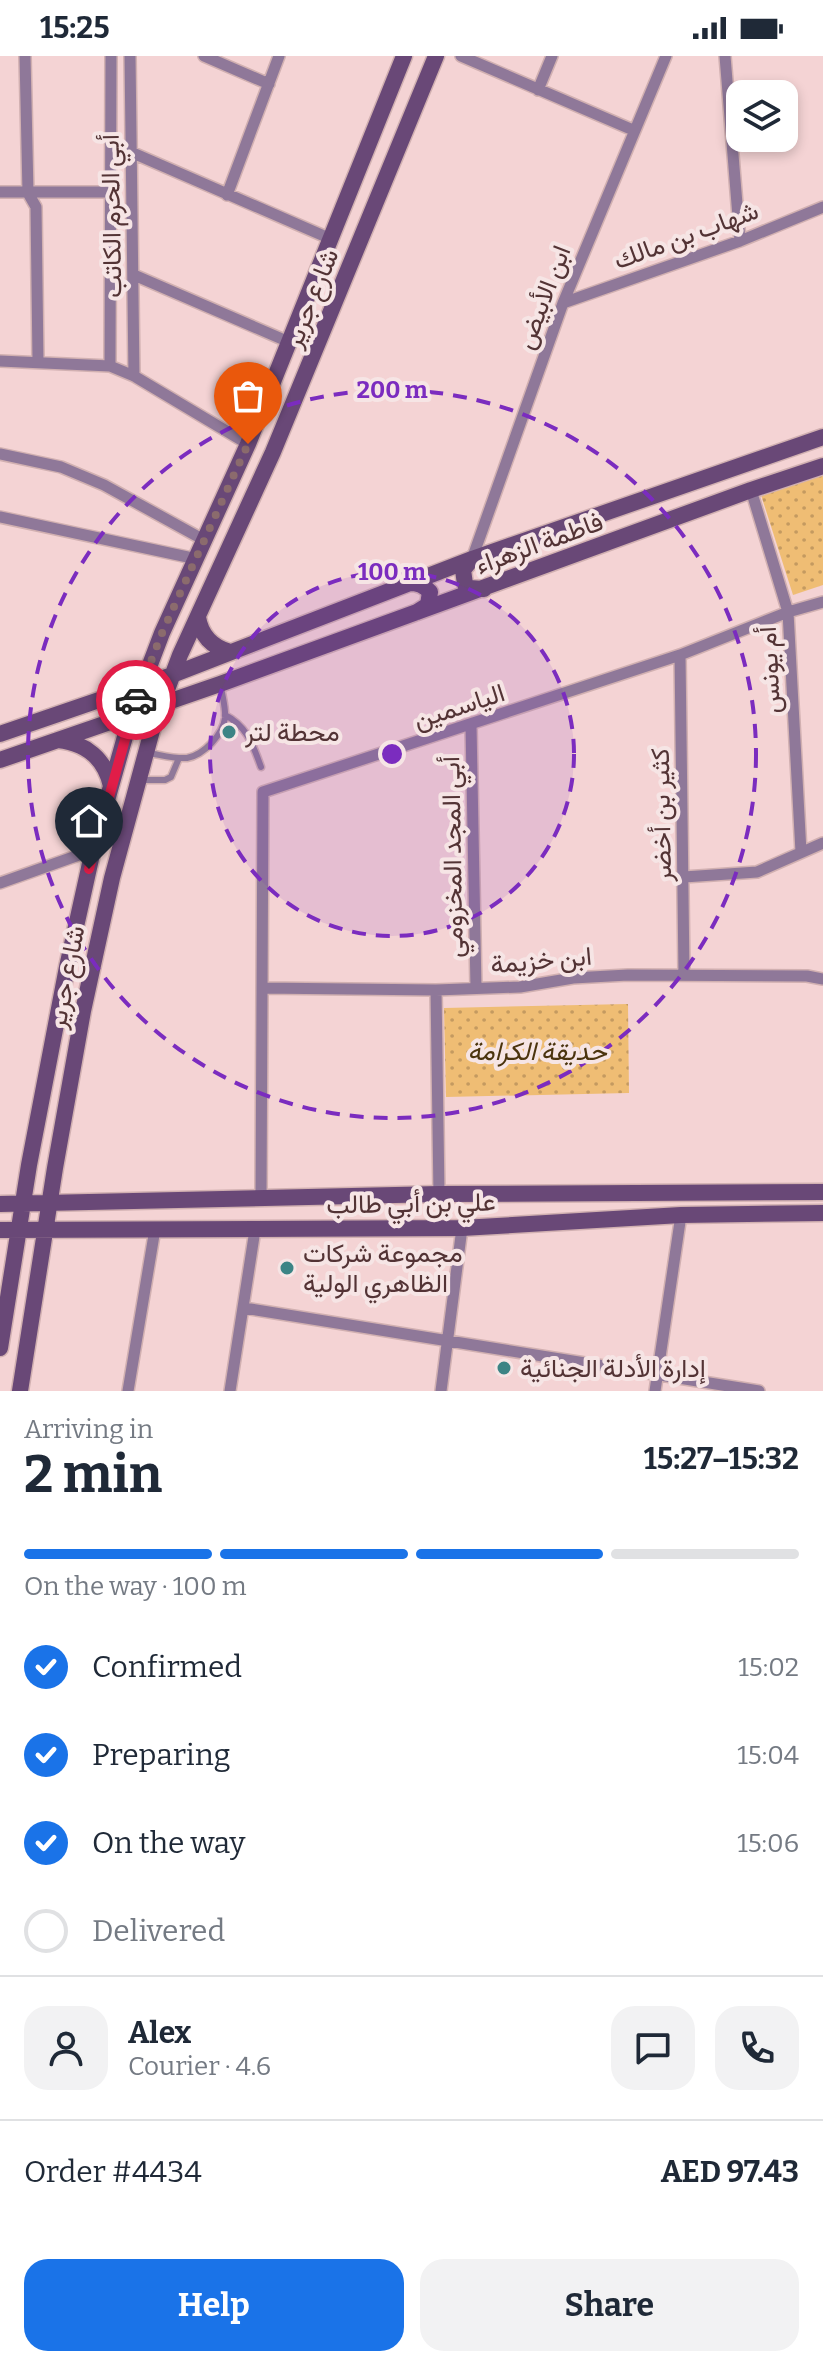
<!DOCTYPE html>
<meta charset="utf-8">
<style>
:root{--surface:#fff;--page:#f2f2f3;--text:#1f2937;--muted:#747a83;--line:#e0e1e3;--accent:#1a73e8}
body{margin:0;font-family:Bitter,Vazirmatn,serif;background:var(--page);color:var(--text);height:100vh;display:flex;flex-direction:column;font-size:30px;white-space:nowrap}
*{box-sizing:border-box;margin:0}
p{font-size:26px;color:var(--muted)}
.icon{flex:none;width:44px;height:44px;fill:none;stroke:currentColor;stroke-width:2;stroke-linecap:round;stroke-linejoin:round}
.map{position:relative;height:1335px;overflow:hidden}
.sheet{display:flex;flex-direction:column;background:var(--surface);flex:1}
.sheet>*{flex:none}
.controls{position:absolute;left:726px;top:24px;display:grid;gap:16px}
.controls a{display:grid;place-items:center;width:72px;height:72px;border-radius:16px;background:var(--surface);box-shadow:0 4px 12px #0003;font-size:40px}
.pin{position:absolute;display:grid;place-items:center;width:68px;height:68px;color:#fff;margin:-82px -34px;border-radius:50% 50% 50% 0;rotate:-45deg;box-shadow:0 0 8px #0007}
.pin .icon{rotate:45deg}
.courier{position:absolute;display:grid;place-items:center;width:80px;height:80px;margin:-40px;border:6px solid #e11d48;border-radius:50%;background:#fff;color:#222;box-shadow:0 2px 10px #0007}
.headline em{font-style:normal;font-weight:700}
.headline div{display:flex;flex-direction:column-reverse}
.headline{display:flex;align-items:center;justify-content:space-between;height:136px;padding:0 24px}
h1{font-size:52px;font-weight:700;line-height:60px}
.bar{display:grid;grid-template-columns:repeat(4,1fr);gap:12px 8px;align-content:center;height:96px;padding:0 24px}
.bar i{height:10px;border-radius:6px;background:var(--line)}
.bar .selected{background:var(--accent)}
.bar p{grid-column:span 4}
.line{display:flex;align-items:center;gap:20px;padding:0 24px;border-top:2px solid var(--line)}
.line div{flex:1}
.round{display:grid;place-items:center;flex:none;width:84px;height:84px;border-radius:24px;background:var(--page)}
ol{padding:0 24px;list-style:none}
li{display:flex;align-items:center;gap:24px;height:88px}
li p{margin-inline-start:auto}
li .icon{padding:8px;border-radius:50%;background:var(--accent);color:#fff;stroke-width:4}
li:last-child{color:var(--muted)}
li i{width:44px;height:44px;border:4px solid var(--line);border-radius:50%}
.action{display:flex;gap:16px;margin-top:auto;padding:16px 24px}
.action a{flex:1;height:92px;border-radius:24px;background:var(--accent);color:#fff;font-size:32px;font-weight:700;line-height:92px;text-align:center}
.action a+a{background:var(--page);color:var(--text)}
.status{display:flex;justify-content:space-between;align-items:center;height:56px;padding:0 40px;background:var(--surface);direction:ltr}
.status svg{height:22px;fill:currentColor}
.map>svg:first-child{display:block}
.green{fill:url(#green-dots)}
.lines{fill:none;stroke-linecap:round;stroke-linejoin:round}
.lane-casing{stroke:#d1b0b1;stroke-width:9}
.street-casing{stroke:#d1b0b1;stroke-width:14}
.secondary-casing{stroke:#d1b0b1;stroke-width:19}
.lane{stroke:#8f7899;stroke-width:6}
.street{stroke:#8f7899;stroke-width:11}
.secondary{stroke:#694877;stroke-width:16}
.done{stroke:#8b6b6d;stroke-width:8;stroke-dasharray:0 14.4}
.route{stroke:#e11d48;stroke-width:10}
.ring{fill:none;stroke:#7b2cbf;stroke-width:4;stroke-dasharray:14 10}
.poi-dot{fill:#3c8485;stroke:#f6e5e5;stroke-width:3}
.labels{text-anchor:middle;stroke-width:8;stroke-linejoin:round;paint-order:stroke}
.street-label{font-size:26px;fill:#533335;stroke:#f6e5e5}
.poi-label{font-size:26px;fill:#533335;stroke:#f6e5e5;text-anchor:start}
.park-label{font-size:26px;font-style:italic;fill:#4b340e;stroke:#f6e5e5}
.centre{fill:#7b2cbf;stroke:#f6e5e5;stroke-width:4}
.ring-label{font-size:24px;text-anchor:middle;font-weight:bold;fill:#7b2cbf;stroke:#f6e5e5;stroke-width:8;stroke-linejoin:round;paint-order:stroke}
</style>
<div class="status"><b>15:25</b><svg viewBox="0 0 49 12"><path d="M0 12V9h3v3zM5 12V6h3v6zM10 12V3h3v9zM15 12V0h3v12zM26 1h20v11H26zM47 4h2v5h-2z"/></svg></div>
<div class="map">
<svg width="823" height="1335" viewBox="0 0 823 1335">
<defs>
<pattern id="green-dots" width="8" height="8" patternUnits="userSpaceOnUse" patternTransform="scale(2)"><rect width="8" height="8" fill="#efbd74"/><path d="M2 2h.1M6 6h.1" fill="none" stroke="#c49a60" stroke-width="1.8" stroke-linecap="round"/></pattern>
</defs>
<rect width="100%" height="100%" fill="#f4d3d4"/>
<path class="green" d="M 823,419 L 823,529 L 793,539 L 761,439 Z
M 628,948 L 629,1037 L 446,1041 L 444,952 Z"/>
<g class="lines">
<g class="lane-casing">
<path id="lane" d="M 225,659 C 247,670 253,689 261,711
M 149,697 C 161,699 175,703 187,702 C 204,699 223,678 225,662 C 226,652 222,640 221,630
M 142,724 L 165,724 L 171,721 L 179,702"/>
</g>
<g class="street-casing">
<path id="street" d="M 25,0 L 28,137 L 36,151 L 38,305
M 130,0 L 134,320
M 204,0 L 269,28
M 461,0 L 633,74
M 725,0 L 740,185
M 538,34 L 552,0
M 133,97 L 331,183
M 0,136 L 111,136
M 227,139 L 279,0
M 134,219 L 289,286
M 563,247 L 740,185 L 823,151
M 0,305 L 110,310 L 134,320 L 248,388
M 110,310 L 111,0
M 0,398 L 61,411 L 104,429 L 204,484
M 751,434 L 788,556 L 801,796
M 0,461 L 197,503
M 472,503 L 563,247 L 666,0
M 680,599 L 684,918
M 471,669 L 476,932
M 684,821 L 757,816 L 823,787
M 0,827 L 93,794
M 263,932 L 436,934 L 520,931 L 573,922 L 628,919 L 807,920 L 823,923
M 436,934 L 439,1138
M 261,1142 L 263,736 L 680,599 L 788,556 L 823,546
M 244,1252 L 759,1335
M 128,1335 L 155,1173
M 230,1335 L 255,1174
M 441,1335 L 462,1172
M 655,1335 L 681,1159"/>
</g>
<g class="secondary-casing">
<path id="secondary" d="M 472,503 L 463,514 L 465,528 L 469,532 L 484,533
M 409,527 C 418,527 424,529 430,536 L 428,549 L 417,556
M 198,561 C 201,580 212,591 230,596
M 0,678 L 172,619 L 472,503 L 823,381
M 58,684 C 86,687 105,703 111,730
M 0,704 L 220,628 L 751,434 L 823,410
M 0,1148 L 439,1138 L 823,1136
M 0,1174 L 462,1172 L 681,1159 L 823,1157
M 0,1292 L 29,1109 L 67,911 L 93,794 L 132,656 L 162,577 L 248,388 L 404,0
M 20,1335 L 55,1112 L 83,955 L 112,822 L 153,671 L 180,599 L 273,396 L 436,0"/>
</g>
<use href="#lane" class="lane"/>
<use href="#street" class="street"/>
<use href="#secondary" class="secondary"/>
</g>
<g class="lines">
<path class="done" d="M 136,644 L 162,577 L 248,388"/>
<path class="route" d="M 89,813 L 136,644"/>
</g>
<circle cx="392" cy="698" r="182" fill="#7b2cbf" fill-opacity=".12"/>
<g class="ring">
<circle cx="392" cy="698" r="182"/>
<circle cx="392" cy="698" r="364"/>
</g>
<g class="poi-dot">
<circle cx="229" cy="676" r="8"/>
<circle cx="287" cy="1212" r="8"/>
<circle cx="504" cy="1312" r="8"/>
</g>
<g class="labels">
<g class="street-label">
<text transform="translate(111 160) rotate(-91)" y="9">أبي الحرم الكاتب</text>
<text transform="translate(686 179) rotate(-20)" y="9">شهاب بن مالك</text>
<text transform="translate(543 241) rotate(-69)" y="9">ابن الأبيض</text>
<text transform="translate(311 242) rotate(-68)" y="9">شارع جرير</text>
<text transform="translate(539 487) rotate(-20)" y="9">فاطمة الزهراء</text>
<text transform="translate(769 614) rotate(-93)" y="9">أم يونس</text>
<text transform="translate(459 650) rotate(-18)" y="9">الياسمين</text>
<text transform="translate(661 759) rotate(-91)" y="9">كثير بن أخضر</text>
<text transform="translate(452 801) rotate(-91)" y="9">أبي المجد المخزومي</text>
<text transform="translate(541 904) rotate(-5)" y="9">ابن خزيمة</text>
<text transform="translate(66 921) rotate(-79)" y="9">شارع جرير</text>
<text transform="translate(411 1147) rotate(-1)" y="9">علي بن أبي طالب</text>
</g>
<g class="poi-label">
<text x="245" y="685">محطة لتر</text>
<text x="303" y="1206">مجموعة شركات<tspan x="303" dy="30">الظاهري الولية</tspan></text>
<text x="520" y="1321">إدارة الأدلة الجنائية</text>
</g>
<g class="park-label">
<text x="537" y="1004">حديقة الكرامة</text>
</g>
</g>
<circle cx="392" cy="698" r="12" class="centre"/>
<g class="ring-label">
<text x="392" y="342">200 m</text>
<text x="392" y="524">100 m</text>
</g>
</svg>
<div class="controls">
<a><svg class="icon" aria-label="layers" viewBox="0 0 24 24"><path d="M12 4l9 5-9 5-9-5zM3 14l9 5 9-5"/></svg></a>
</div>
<div class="pin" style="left:248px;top:388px;background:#ea580c"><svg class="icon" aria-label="bag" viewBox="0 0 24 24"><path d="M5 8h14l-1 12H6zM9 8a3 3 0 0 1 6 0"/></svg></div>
<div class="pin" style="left:89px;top:813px;background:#1f2937"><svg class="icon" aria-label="home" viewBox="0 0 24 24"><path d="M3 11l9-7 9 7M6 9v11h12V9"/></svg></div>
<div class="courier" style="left:136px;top:644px"><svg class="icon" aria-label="car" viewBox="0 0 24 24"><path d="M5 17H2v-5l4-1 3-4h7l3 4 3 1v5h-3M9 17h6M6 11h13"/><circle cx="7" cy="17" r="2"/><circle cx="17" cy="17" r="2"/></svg></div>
</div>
<section class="sheet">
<div class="headline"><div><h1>2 min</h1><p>Arriving in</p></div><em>15:27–15:32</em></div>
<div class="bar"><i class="selected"></i><i class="selected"></i><i class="selected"></i><i></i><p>On the way · 100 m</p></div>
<ol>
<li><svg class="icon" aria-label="check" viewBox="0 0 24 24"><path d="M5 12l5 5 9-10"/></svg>Confirmed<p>15:02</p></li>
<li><svg class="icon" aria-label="check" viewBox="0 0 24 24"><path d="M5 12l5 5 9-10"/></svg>Preparing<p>15:04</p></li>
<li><svg class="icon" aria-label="check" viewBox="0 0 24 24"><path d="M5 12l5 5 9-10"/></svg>On the way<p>15:06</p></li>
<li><i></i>Delivered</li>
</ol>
<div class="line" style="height:144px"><a class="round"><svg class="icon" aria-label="person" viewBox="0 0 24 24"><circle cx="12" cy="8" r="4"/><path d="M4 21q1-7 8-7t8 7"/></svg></a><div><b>Alex</b><p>Courier · 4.6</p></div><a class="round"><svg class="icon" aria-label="chat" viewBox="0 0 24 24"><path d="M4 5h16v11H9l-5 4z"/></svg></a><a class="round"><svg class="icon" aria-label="phone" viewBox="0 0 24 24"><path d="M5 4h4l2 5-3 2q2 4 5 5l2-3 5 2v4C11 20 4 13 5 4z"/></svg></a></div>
<div class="line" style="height:104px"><div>Order #4434</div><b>AED 97.43</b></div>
<div class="action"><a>Help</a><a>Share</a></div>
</section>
